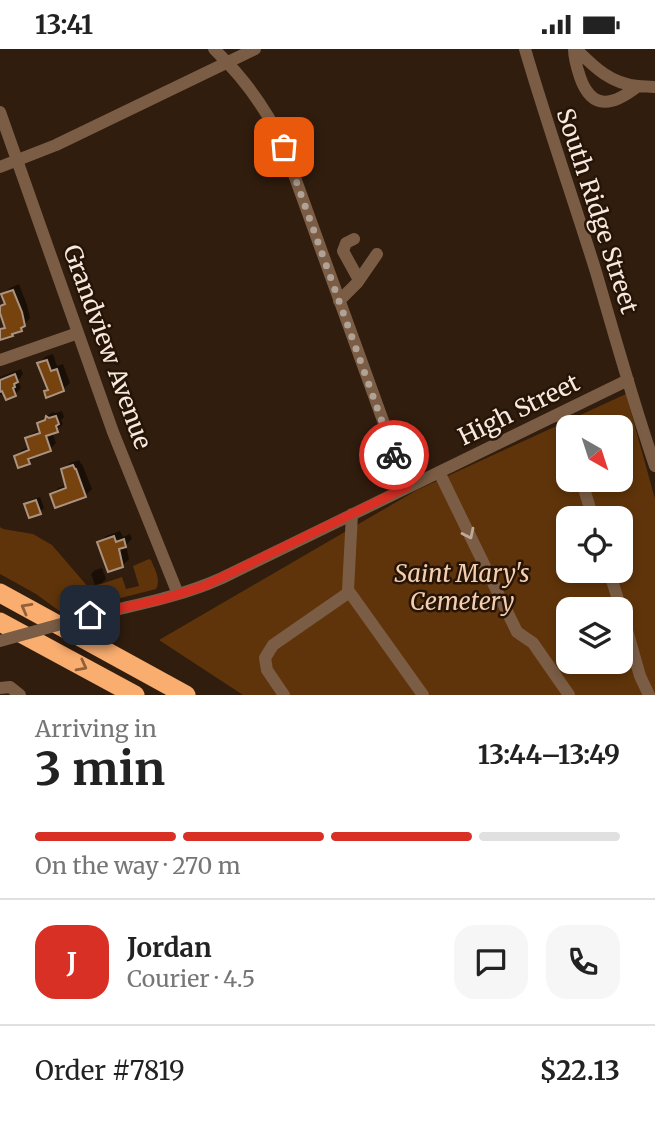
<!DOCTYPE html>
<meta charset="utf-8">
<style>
:root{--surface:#fff;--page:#f6f6f6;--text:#222;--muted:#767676;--line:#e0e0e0;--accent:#d93025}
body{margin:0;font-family:Merriweather,serif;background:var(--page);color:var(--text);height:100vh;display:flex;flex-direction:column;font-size:26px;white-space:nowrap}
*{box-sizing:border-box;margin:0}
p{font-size:23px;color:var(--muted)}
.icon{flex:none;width:38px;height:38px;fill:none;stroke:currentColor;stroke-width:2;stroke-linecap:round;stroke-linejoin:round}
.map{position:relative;height:646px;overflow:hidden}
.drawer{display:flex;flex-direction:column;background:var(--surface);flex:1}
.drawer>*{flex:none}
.needle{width:46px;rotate:141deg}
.fabs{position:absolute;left:556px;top:366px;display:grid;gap:14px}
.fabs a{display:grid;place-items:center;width:77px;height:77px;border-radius:14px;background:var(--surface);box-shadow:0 4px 10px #0003;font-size:35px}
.pin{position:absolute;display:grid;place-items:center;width:60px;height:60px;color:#fff;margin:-30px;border-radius:14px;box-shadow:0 4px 10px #0006}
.courier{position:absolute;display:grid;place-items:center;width:70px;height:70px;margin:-35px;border:5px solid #d93025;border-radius:50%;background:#fff;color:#222;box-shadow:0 2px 9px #0007}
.summary em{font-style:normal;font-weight:700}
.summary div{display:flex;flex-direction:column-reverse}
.summary{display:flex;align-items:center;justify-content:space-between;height:119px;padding:0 35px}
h1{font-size:46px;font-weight:700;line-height:52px}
.bar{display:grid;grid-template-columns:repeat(4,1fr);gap:10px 7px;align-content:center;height:84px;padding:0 35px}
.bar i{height:9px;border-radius:5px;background:var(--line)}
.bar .on{background:var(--accent)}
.bar p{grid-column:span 4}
.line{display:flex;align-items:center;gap:18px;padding:0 35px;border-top:2px solid var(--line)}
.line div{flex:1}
.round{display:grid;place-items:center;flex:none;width:74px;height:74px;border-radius:21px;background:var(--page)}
.status{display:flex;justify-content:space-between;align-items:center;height:49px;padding:0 35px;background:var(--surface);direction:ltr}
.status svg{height:19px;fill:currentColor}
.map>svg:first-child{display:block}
.green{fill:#5f340a;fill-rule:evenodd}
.shadow{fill:#0007}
.building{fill:#76420e;stroke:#ab9381;stroke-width:2}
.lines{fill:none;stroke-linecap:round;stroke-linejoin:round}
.minor{stroke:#7b5d45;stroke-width:12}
.highway{stroke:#f9ad6f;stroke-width:19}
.minor-bridge{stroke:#7b5d45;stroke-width:12}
.oneway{stroke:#bfaa9a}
.oneway2{stroke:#90603a}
.done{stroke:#b1a296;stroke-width:7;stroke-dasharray:0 12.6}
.route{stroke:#d93025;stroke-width:9}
.labels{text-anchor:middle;stroke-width:5;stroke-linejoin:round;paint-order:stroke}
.street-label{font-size:24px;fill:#f6e9e0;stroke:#261406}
.park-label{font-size:24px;font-style:italic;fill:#f5ceb0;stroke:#261406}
</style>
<div class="status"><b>13:41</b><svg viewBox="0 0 49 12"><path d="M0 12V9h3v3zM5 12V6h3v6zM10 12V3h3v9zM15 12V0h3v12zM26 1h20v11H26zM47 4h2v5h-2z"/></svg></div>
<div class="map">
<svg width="655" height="646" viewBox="0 0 655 646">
<rect width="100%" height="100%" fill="#301d0e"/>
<path class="green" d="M 626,345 L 655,450 L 655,646 L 243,646 L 159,591 L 417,441 ZM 569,378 L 621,378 L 621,430 L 569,430 ZM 569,469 L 621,469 L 621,522 L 569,522 ZM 569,560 L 621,560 L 621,612 L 569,612 Z
M 0,478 L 3,480 L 33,485 L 52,496 L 89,539 L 122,528 L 126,540 L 139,537 L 133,517 L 149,510 L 151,511 C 155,521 161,530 156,540 L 62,564 L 36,545 L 0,525 Z"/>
<path class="shadow" d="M 19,235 L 27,256 L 30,269 L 21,280 L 0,283 L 6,275 L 0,259 L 6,253 L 3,245 L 10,239 Z
M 53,305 L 57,317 L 63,315 L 70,334 L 63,340 L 46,343 L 49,340 L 39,315 L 45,308 Z
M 21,320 L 23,325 L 18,332 L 21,339 L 15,346 L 4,345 L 0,346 L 0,328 Z
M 62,362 L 64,368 L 61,371 L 63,375 L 57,381 L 52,383 L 56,394 L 50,400 L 35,407 L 29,413 L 19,417 L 16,407 L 22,401 L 30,398 L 27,389 L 33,384 L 41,381 L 39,374 L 45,368 L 53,363 L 55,364 Z
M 79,411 L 81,415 L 82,415 L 92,440 L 85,447 L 52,445 L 58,439 L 67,436 L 63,421 L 70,414 Z
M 40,448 L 44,459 L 40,463 L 26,455 L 30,451 Z
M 120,482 L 123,488 L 130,485 L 132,490 L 126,496 L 129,510 L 122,517 L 99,494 L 106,487 Z
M 102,519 L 106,530 L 102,534 L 95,536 L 91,525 L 95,521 Z"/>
<path class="building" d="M 13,241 L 22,263 L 25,277 L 21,279 L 22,282 L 12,285 L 13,287 L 0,291 L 0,280 L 5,279 L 0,264 L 0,257 L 5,255 L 1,245 Z
M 47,311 L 51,322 L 57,320 L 64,342 L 46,349 L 44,342 L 48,341 L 37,314 Z
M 15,325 L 18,333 L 14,335 L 15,338 L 13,339 L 16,347 L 6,351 L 2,342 L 0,343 L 0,331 Z
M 46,367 L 49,369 L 56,367 L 59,375 L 56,377 L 58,383 L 46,387 L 51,402 L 28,410 L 30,415 L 18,419 L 14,407 L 29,401 L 25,389 L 40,384 L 37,374 L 45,371 Z
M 73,416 L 75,420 L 76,420 L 86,448 L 55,459 L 50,445 L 66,439 L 61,420 Z
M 36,451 L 41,465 L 29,469 L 24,455 Z
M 114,487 L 116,493 L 124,490 L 126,498 L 119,500 L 123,518 L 108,523 L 97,493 Z"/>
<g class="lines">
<path class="minor" d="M 214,0 C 244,29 267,60 284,98 L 407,438
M 525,0 C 547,75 573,149 596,223 C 615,288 633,353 655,417
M 574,0 C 574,9 577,19 580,28 C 592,63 614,56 638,37
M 576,0 C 594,18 611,35 638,37 C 644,38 649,37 655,38
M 0,63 L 113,383 L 178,545
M 0,118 L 56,96 L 255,0
M 354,190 L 346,194 L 343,202 L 359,231
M 339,252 L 357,234 L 377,205
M 0,311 L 78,284
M 560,364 L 569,391
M 439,423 L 517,583 L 533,594 L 569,646
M 581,430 L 593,469
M 352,465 L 348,541 L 423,646
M 609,522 L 621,560
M 621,560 L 640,627 L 649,646
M 90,567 C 135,556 180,548 222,529 L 628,331
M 0,639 L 10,638 L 20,646
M 284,646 L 267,621 L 265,609 L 273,596 L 348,544 L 348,541"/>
<path class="highway" d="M 0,544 L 186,646
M 0,573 L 135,646"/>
<path class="minor-bridge" d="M 0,592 L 90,567"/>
</g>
<defs><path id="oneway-chevron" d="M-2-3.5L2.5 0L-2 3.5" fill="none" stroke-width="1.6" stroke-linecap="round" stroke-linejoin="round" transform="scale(1.75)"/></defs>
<use class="oneway" href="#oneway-chevron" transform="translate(469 485) rotate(64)"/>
<g class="oneway2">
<use href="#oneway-chevron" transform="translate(26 559) rotate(-151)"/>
<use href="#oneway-chevron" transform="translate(82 617) rotate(28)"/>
</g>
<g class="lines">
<path class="done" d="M 284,98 L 394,406"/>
<path class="route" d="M 90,566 L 163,550 L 204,537 L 407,438 L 394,406"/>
</g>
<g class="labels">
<g class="street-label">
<text transform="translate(597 162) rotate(72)" y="8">South Ridge Street</text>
<text transform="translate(107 298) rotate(70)" y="8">Grandview Avenue</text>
<text transform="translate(519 361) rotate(-26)" y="8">High Street</text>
</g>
<g class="park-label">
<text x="462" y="533">Saint Mary's<tspan x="462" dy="28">Cemetery</tspan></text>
</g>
</g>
</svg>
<div class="fabs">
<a><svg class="needle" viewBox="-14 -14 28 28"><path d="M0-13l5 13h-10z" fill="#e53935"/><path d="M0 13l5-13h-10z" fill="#767676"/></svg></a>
<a><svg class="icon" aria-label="locate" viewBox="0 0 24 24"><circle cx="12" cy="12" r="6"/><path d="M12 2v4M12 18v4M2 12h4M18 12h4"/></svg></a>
<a><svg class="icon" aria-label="layers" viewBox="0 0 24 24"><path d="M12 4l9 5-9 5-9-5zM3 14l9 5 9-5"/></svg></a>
</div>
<div class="pin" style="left:284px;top:98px;background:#ea580c"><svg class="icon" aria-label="bag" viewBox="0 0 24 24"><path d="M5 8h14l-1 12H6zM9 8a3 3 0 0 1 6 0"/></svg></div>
<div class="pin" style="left:90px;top:566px;background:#1f2937"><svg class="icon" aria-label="home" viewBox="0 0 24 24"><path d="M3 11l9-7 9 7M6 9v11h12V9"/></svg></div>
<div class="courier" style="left:394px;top:406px"><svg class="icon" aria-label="bike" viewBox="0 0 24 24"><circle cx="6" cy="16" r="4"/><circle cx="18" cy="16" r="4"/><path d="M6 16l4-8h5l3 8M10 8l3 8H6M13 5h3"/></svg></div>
</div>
<section class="drawer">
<div class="summary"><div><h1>3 min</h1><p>Arriving in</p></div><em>13:44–13:49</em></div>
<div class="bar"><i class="on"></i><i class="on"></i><i class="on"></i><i></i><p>On the way · 270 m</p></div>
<div class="line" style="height:126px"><b class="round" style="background:var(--accent);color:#fff">J</b><div><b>Jordan</b><p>Courier · 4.5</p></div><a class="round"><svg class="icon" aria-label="chat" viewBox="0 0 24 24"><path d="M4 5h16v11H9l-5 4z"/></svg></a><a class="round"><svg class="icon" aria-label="phone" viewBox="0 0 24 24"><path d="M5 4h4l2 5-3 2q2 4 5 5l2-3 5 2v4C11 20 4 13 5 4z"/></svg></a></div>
<div class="line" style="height:91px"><div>Order #7819</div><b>$22.13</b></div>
</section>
